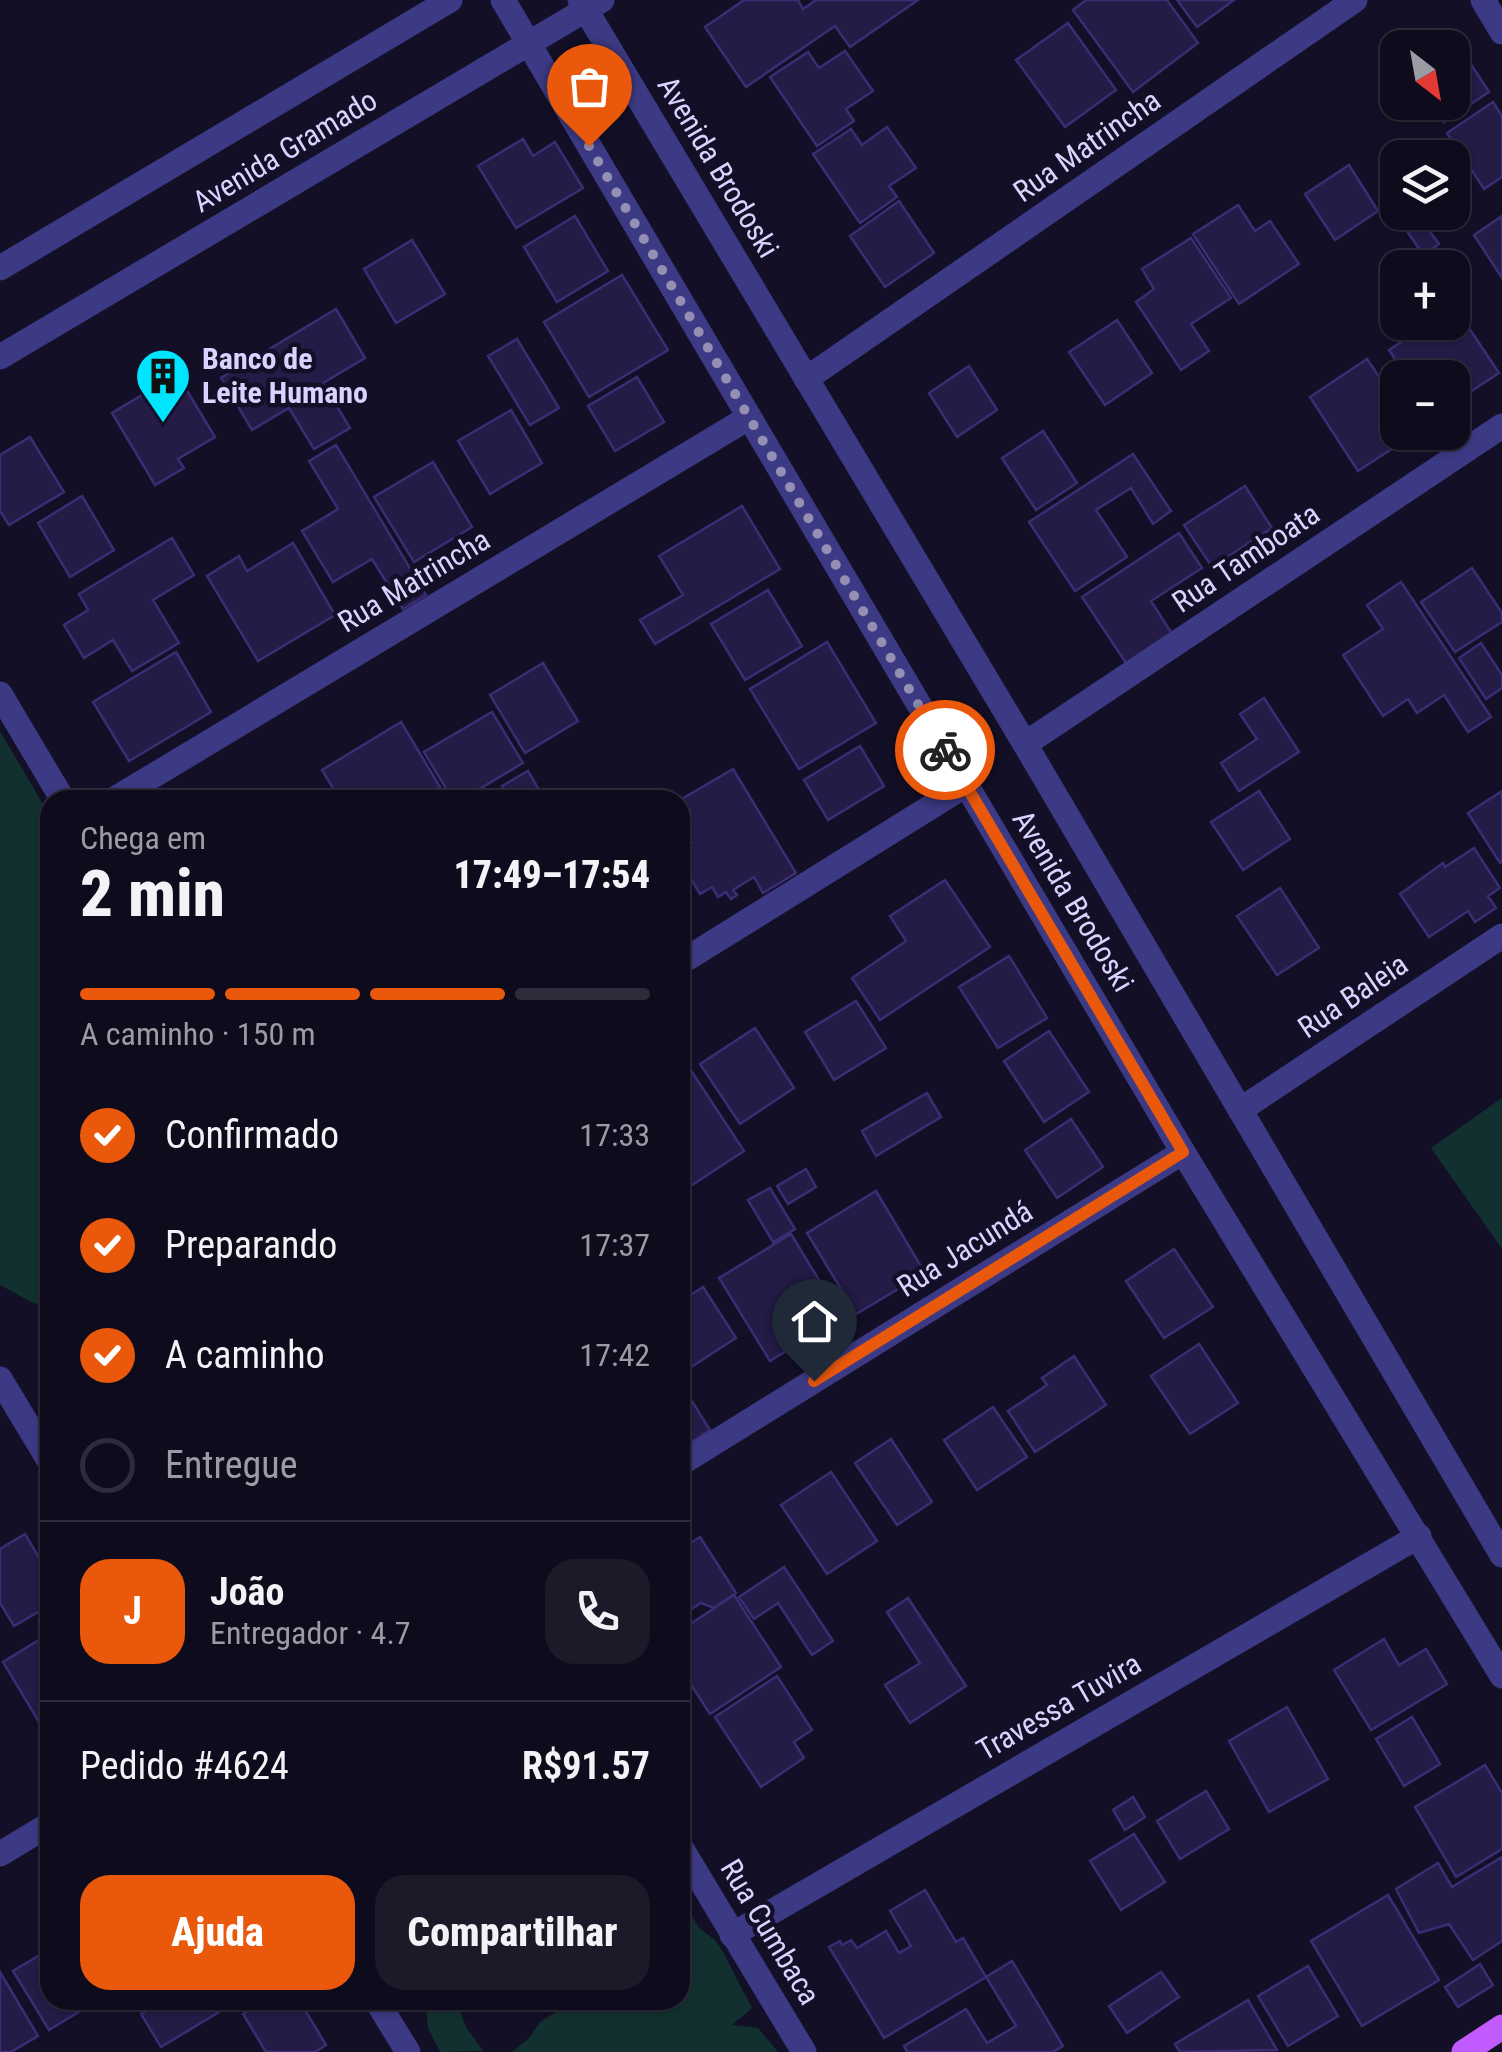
<!DOCTYPE html>
<html lang="pt">
<meta charset="utf-8">
<style>
:root{--surface:#0e0b1c;--page:#1c1929;--text:#f1f3f6;--muted:#9b9ba3;--line:#2e2b3b;--accent:#ea580c}
body{margin:0;font-family:"Roboto Condensed",sans-serif;background:var(--page);color:var(--text);height:100vh;display:flex;flex-direction:column;font-size:38px;white-space:nowrap}
*{box-sizing:border-box;margin:0}
p{font-size:32px;color:var(--muted)}
.icon{flex:none;width:55px;height:55px;fill:none;stroke:currentColor;stroke-width:2;stroke-linecap:round;stroke-linejoin:round}
.map{position:relative;flex:1;overflow:hidden}
.details{position:absolute;left:40px;top:790px;width:650px;height:1220px;display:flex;flex-direction:column;background:var(--surface);border-radius:30px;box-shadow:0 2px 8px #0004,0 0 0 2px var(--line)}
.details>*{flex:none}
.needle{width:65px;rotate:149deg}
.tools{position:absolute;left:1380px;top:30px;display:grid;gap:20px}
.tools a{display:grid;place-items:center;width:90px;height:90px;border-radius:20px;background:var(--surface);box-shadow:0 2px 8px #0004,0 0 0 2px var(--line);font-size:50px}
.pin{position:absolute;display:grid;place-items:center;width:85px;height:85px;color:#fff;margin:-102px -42px;border-radius:50% 50% 50% 0;rotate:-45deg;box-shadow:0 0 10px #0007}
.pin .icon{rotate:45deg}
.courier{position:absolute;display:grid;place-items:center;width:100px;height:100px;margin:-50px;border:8px solid #ea580c;border-radius:50%;background:#fff;color:#222;box-shadow:0 2px 12px #0007}
.head em{font-style:normal;font-weight:800}
.head div{display:flex;flex-direction:column-reverse}
.head{display:flex;align-items:center;justify-content:space-between;height:170px;padding:0 40px}
h1{font-size:65px;font-weight:800;line-height:75px}
.bar{display:grid;grid-template-columns:repeat(4,1fr);gap:15px 10px;align-content:center;height:120px;padding:0 40px}
.bar i{height:12px;border-radius:8px;background:var(--line)}
.bar .active{background:var(--accent)}
.bar p{grid-column:span 4}
.line{display:flex;align-items:center;gap:25px;padding:0 40px;border-top:2px solid var(--line)}
.line div{flex:1}
.round{display:grid;place-items:center;flex:none;width:105px;height:105px;border-radius:30px;background:var(--page)}
ol{padding:0 40px;list-style:none}
li{display:flex;align-items:center;gap:30px;height:110px}
li p{margin-inline-start:auto}
li .icon{padding:10px;border-radius:50%;background:var(--accent);color:#fff;stroke-width:4}
li:last-child{color:var(--muted)}
li i{width:55px;height:55px;border:5px solid var(--line);border-radius:50%}
.action{display:flex;gap:20px;margin-top:auto;padding:20px 40px}
.action a{flex:1;height:115px;border-radius:30px;background:var(--accent);color:#fff;font-size:40px;font-weight:800;line-height:115px;text-align:center}
.action a+a{background:var(--page);color:var(--text)}
.map>svg:first-child{display:block}
.green{fill:#12302f}
.building{fill:#241b47;stroke:#3b2d73;stroke-width:2.5}
.lines{fill:none;stroke-linecap:round;stroke-linejoin:round}
.minor{stroke:#3d3a85;stroke-width:25}
.major{stroke:#c25bff;stroke-width:25}
.done{stroke:#948fb3;stroke-width:10;stroke-dasharray:0 18}
.route{stroke:#ea580c;stroke-width:12}
.labels{text-anchor:middle;stroke-width:9;stroke-linejoin:round;paint-order:stroke}
.street-label{font-size:30px;fill:#d9d4ff;stroke:#130f26}
.poi-label{font-size:30px;font-weight:bold;fill:#d9d4ff;stroke:#130f26;text-anchor:start}
</style>
<div class="map">
<svg width="1502" height="2052" viewBox="0 0 1502 2052">
<rect width="100%" height="100%" fill="#130f26"/>
<path class="green" d="M 0,731 L 50,816 L 50,1303 L 35,1304 L 0,1285 Z
M 1502,1098 L 1502,1249 L 1431,1148 Z
M 680,1894 L 699,1928 L 715,1940 L 723,1952 L 752,2008 L 732,2025 L 758,2028 L 778,2052 L 512,2052 L 529,2038 L 540,2022 L 564,2007 L 564,2000 L 680,2000 Z
M 425,2000 L 456,2000 L 466,2027 L 483,2051 L 440,2052 L 428,2028 Z"/>
<path class="building" d="M 744,0 L 798,0 L 803,9 L 816,0 L 918,0 L 850,47 L 835,26 L 746,87 L 705,27 Z
M 1086,0 L 1167,0 L 1198,43 L 1133,92 L 1073,10 Z
M 1177,0 L 1234,0 L 1197,27 Z
M 1068,23 L 1116,90 L 1065,127 L 1016,60 Z
M 1452,35 L 1489,92 L 1444,122 L 1432,102 L 1452,102 L 1452,48 L 1433,48 Z
M 845,51 L 873,91 L 846,109 L 854,121 L 817,146 L 770,77 L 808,52 L 819,68 Z
M 1493,102 L 1502,116 L 1502,177 L 1484,189 L 1447,133 Z
M 887,127 L 916,168 L 889,186 L 897,197 L 860,223 L 813,154 L 851,129 L 862,145 Z
M 523,139 L 533,156 L 555,142 L 583,188 L 516,228 L 478,166 Z
M 1349,165 L 1378,211 L 1335,240 L 1305,194 Z
M 899,201 L 934,253 L 885,287 L 850,236 Z
M 1238,205 L 1255,231 L 1270,221 L 1299,264 L 1239,304 L 1193,234 Z
M 1415,212 L 1439,244 L 1423,255 L 1401,222 Z
M 575,216 L 608,271 L 557,302 L 524,247 Z
M 1502,216 L 1502,278 L 1474,235 Z
M 1191,238 L 1231,298 L 1191,324 L 1209,351 L 1181,370 L 1136,302 L 1154,289 L 1142,269 Z
M 412,240 L 445,294 L 396,323 L 364,269 Z
M 622,275 L 668,350 L 589,397 L 544,322 Z
M 1455,307 L 1499,373 L 1452,404 L 1452,378 L 1408,378 L 1389,350 L 1431,322 L 1452,322 Z
M 336,309 L 365,358 L 323,383 L 350,428 L 314,449 L 289,408 L 252,430 L 221,378 Z
M 1117,320 L 1152,373 L 1105,405 L 1069,352 Z
M 517,339 L 559,408 L 530,425 L 488,356 Z
M 1367,359 L 1398,404 L 1398,432 L 1416,433 L 1358,471 L 1310,397 Z
M 969,366 L 997,410 L 957,437 L 929,393 Z
M 177,374 L 215,437 L 178,459 L 184,468 L 155,485 L 112,413 Z
M 637,377 L 664,422 L 615,451 L 588,406 Z
M 511,410 L 542,463 L 490,494 L 458,441 Z
M 1043,431 L 1077,483 L 1036,510 L 1002,458 Z
M 30,437 L 64,492 L 9,525 L 0,511 L 0,455 Z
M 336,445 L 426,595 L 403,609 L 372,559 L 333,582 L 302,531 L 338,509 L 309,461 Z
M 1133,454 L 1171,511 L 1153,524 L 1131,488 L 1096,510 L 1127,557 L 1075,591 L 1029,522 Z
M 433,462 L 472,527 L 414,562 L 374,497 Z
M 1245,486 L 1272,528 L 1212,567 L 1184,525 Z
M 82,496 L 114,550 L 70,577 L 38,523 Z
M 742,506 L 780,569 L 655,644 L 640,620 L 683,595 L 659,556 Z
M 1179,533 L 1202,568 L 1151,601 L 1176,640 L 1130,669 L 1082,597 Z
M 172,538 L 194,575 L 153,600 L 179,643 L 132,671 L 113,640 L 84,658 L 64,625 L 88,610 L 79,594 Z
M 293,543 L 335,615 L 258,661 L 207,576 L 239,556 L 247,571 Z
M 1472,568 L 1502,613 L 1502,622 L 1455,652 L 1421,602 Z
M 1401,582 L 1491,717 L 1468,732 L 1444,695 L 1417,713 L 1408,699 L 1383,716 L 1343,655 L 1383,629 L 1367,605 Z
M 768,590 L 802,646 L 745,680 L 711,624 Z
M 827,642 L 876,723 L 799,769 L 750,689 Z
M 1481,643 L 1502,675 L 1502,688 L 1486,699 L 1459,658 Z
M 176,652 L 211,712 L 129,761 L 93,702 Z
M 543,663 L 578,721 L 525,753 L 490,695 Z
M 1264,698 L 1299,752 L 1239,791 L 1221,763 L 1257,739 L 1240,714 Z
M 492,712 L 523,763 L 461,800 L 453,800 L 424,752 Z
M 401,722 L 440,787 L 418,800 L 340,800 L 322,770 Z
M 860,746 L 884,786 L 828,820 L 804,780 Z
M 733,769 L 796,873 L 763,893 L 754,877 L 733,890 L 737,895 L 731,899 L 726,892 L 718,897 L 712,887 L 700,894 L 680,861 L 680,850 L 692,843 L 680,824 L 680,817 L 690,811 L 682,799 Z
M 528,771 L 545,800 L 510,800 L 502,786 Z
M 1259,791 L 1290,839 L 1243,870 L 1211,822 Z
M 1502,791 L 1502,861 L 1500,863 L 1468,813 Z
M 1474,848 L 1500,888 L 1488,896 L 1496,908 L 1475,922 L 1468,911 L 1429,937 L 1400,894 L 1443,863 L 1445,867 Z
M 945,880 L 990,947 L 880,1020 L 852,978 L 906,941 L 890,916 Z
M 1280,888 L 1319,948 L 1277,975 L 1237,916 Z
M 1009,956 L 1047,1018 L 998,1048 L 959,987 Z
M 856,1001 L 886,1048 L 834,1080 L 805,1032 Z
M 755,1028 L 794,1088 L 740,1124 L 700,1064 Z
M 1049,1031 L 1089,1092 L 1044,1122 L 1004,1061 Z
M 688,1066 L 744,1151 L 680,1193 L 680,1071 Z
M 927,1093 L 941,1117 L 876,1156 L 862,1131 Z
M 1071,1119 L 1103,1167 L 1057,1198 L 1025,1150 Z
M 806,1169 L 816,1187 L 788,1204 L 777,1186 Z
M 770,1188 L 795,1229 L 773,1242 L 748,1200 Z
M 876,1191 L 925,1273 L 856,1314 L 807,1233 Z
M 791,1234 L 841,1316 L 770,1361 L 719,1278 Z
M 1174,1249 L 1213,1307 L 1164,1338 L 1126,1281 Z
M 703,1287 L 736,1338 L 688,1369 L 680,1358 L 680,1302 Z
M 1199,1344 L 1238,1403 L 1190,1434 L 1151,1376 Z
M 1074,1356 L 1106,1405 L 1035,1452 L 1008,1411 L 1047,1385 L 1042,1378 Z
M 680,1382 L 710,1430 L 687,1445 L 680,1433 Z
M 993,1407 L 1027,1457 L 977,1490 L 944,1440 Z
M 891,1439 L 932,1502 L 897,1525 L 855,1463 Z
M 831,1472 L 877,1541 L 827,1574 L 781,1505 Z
M 25,1534 L 50,1576 L 50,1605 L 14,1626 L 0,1603 L 0,1549 Z
M 700,1537 L 736,1593 L 714,1608 L 701,1603 L 680,1616 L 680,1550 Z
M 784,1567 L 833,1641 L 812,1655 L 778,1603 L 754,1619 L 739,1597 Z
M 734,1595 L 781,1667 L 710,1714 L 680,1668 L 680,1631 Z
M 908,1598 L 966,1686 L 910,1723 L 885,1685 L 920,1663 L 887,1612 Z
M 47,1635 L 50,1715 L 39,1722 L 3,1662 Z
M 1384,1639 L 1399,1665 L 1426,1649 L 1447,1684 L 1371,1730 L 1334,1670 Z
M 777,1676 L 812,1730 L 794,1742 L 804,1758 L 761,1787 L 715,1717 Z
M 1287,1707 L 1328,1779 L 1269,1812 L 1229,1741 Z
M 1412,1717 L 1440,1764 L 1404,1786 L 1376,1739 Z
M 1485,1765 L 1502,1793 L 1502,1849 L 1456,1877 L 1415,1807 Z
M 1206,1791 L 1229,1829 L 1180,1859 L 1157,1821 Z
M 1133,1797 L 1145,1817 L 1125,1830 L 1113,1810 Z
M 1134,1834 L 1165,1882 L 1121,1910 L 1090,1861 Z
M 1502,1857 L 1502,1941 L 1473,1960 L 1449,1924 L 1419,1933 L 1396,1889 L 1438,1863 L 1452,1887 Z
M 925,1890 L 956,1942 L 963,1938 L 986,1977 L 884,2038 L 829,1947 L 840,1941 L 842,1945 L 851,1940 L 857,1948 L 886,1931 L 899,1953 L 911,1946 L 890,1911 Z
M 1388,1895 L 1439,1980 L 1362,2026 L 1311,1941 Z
M 50,1949 L 50,2000 L 98,2000 L 49,2030 L 13,1971 Z
M 1012,1961 L 1063,2046 L 1053,2052 L 907,2052 L 904,2046 L 966,2009 L 987,2043 L 1016,2026 L 986,1977 Z
M 1480,1964 L 1493,1985 L 1458,2007 L 1445,1987 Z
M 1308,1966 L 1338,2016 L 1288,2046 L 1258,1996 Z
M 0,1972 L 38,2036 L 11,2052 L 0,2052 Z
M 1161,1972 L 1179,1997 L 1127,2033 L 1109,2006 Z
M 165,2000 L 239,2000 L 161,2047 L 141,2014 Z
M 266,2000 L 299,2000 L 326,2045 L 315,2052 L 266,2052 L 243,2014 Z
M 1248,2000 L 1277,2050 L 1180,2052 L 1175,2044 Z"/>
<g class="lines">
<path class="minor" d="M 503,0 L 1183,1152 L 1502,1676
M 580,0 L 1025,744 L 1502,1555
M 1483,0 L 1502,32
M 0,268 L 450,0
M 0,357 L 602,0
M 806,379 L 1355,0
M 0,694 L 63,800
M 1025,744 L 1502,426
M 113,800 L 748,418
M 680,963 L 966,785
M 1240,1110 L 1502,936
M 0,1379 L 50,1462
M 680,1464 L 1183,1152
M 680,1846 L 804,2052
M 0,1854 L 50,1824
M 732,1935 L 1419,1536
M 376,2000 L 408,2052"/>
<path class="major" d="M 1464,2052 L 1502,2027"/>
</g>
<g class="lines">
<path class="done" d="M 589,146 L 945,750"/>
<path class="route" d="M 814,1381 L 1183,1152 L 945,750"/>
</g>
<defs>
<g id="building-pin" transform="scale(2.875)"><path d="M0 17L-7.5 6A9.5 9.5 0 1 1 7.5 6Z" fill="#00e5ff" stroke="#130f26"/><path d="M-4-6H4V6H1V3H-1V6H-4ZM-2.5-4.3h1.7v1.8h-1.7ZM.8-4.3h1.7v1.8H.8ZM-2.5-1h1.7V.8h-1.7ZM.8-1h1.7V.8H.8Z" fill="#111"/></g>
</defs>
<g fill-rule="evenodd">
<use href="#building-pin" x="163" y="376"/>
</g>
<g class="labels">
<g class="street-label">
<text transform="translate(1087 146) rotate(-35)" y="10">Rua Matrincha</text>
<text transform="translate(285 151) rotate(-31)" y="10">Avenida Gramado</text>
<text transform="translate(718 167) rotate(59)" y="10">Avenida Brodoski</text>
<text transform="translate(1246 558) rotate(-34)" y="10">Rua Tamboata</text>
<text transform="translate(414 581) rotate(-31)" y="10">Rua Matrincha</text>
<text transform="translate(1073 901) rotate(59)" y="10">Avenida Brodoski</text>
<text transform="translate(1353 996) rotate(-34)" y="10">Rua Baleia</text>
<text transform="translate(965 1249) rotate(-32)" y="10">Rua Jacundá</text>
<text transform="translate(1059 1707) rotate(-30)" y="10">Travessa Tuvira</text>
<text transform="translate(770 1932) rotate(59)" y="10">Rua Cumbaca</text>
</g>
<g class="poi-label">
<text x="202" y="369">Banco de<tspan x="202" dy="34">Leite Humano</tspan></text>
</g>
</g>
</svg>
<div class="tools">
<a><svg class="needle" viewBox="-14 -14 28 28"><path d="M0-13l5 13h-10z" fill="#e53935"/><path d="M0 13l5-13h-10z" fill="#9b9ba3"/></svg></a>
<a><svg class="icon" aria-label="layers" viewBox="0 0 24 24"><path d="M12 4l9 5-9 5-9-5zM3 14l9 5 9-5"/></svg></a>
<a>+</a>
<a>−</a>
</div>
<div class="pin" style="left:589px;top:146px;background:#ea580c"><svg class="icon" aria-label="bag" viewBox="0 0 24 24"><path d="M5 8h14l-1 12H6zM9 8a3 3 0 0 1 6 0"/></svg></div>
<div class="pin" style="left:814px;top:1381px;background:#1f2937"><svg class="icon" aria-label="home" viewBox="0 0 24 24"><path d="M3 11l9-7 9 7M6 9v11h12V9"/></svg></div>
<div class="courier" style="left:945px;top:750px"><svg class="icon" aria-label="bike" viewBox="0 0 24 24"><circle cx="6" cy="16" r="4"/><circle cx="18" cy="16" r="4"/><path d="M6 16l4-8h5l3 8M10 8l3 8H6M13 5h3"/></svg></div>
<section class="details">
<div class="head"><div><h1>2 min</h1><p>Chega em</p></div><em>17:49–17:54</em></div>
<div class="bar"><i class="active"></i><i class="active"></i><i class="active"></i><i></i><p>A caminho · 150 m</p></div>
<ol>
<li><svg class="icon" aria-label="check" viewBox="0 0 24 24"><path d="M5 12l5 5 9-10"/></svg>Confirmado<p>17:33</p></li>
<li><svg class="icon" aria-label="check" viewBox="0 0 24 24"><path d="M5 12l5 5 9-10"/></svg>Preparando<p>17:37</p></li>
<li><svg class="icon" aria-label="check" viewBox="0 0 24 24"><path d="M5 12l5 5 9-10"/></svg>A caminho<p>17:42</p></li>
<li><i></i>Entregue</li>
</ol>
<div class="line" style="height:180px"><b class="round" style="background:var(--accent);color:#fff">J</b><div><b>João</b><p>Entregador · 4.7</p></div><a class="round"><svg class="icon" aria-label="phone" viewBox="0 0 24 24"><path d="M5 4h4l2 5-3 2q2 4 5 5l2-3 5 2v4C11 20 4 13 5 4z"/></svg></a></div>
<div class="line" style="height:130px"><div>Pedido #4624</div><b>R$91.57</b></div>
<div class="action"><a>Ajuda</a><a>Compartilhar</a></div>
</section>
</div>
